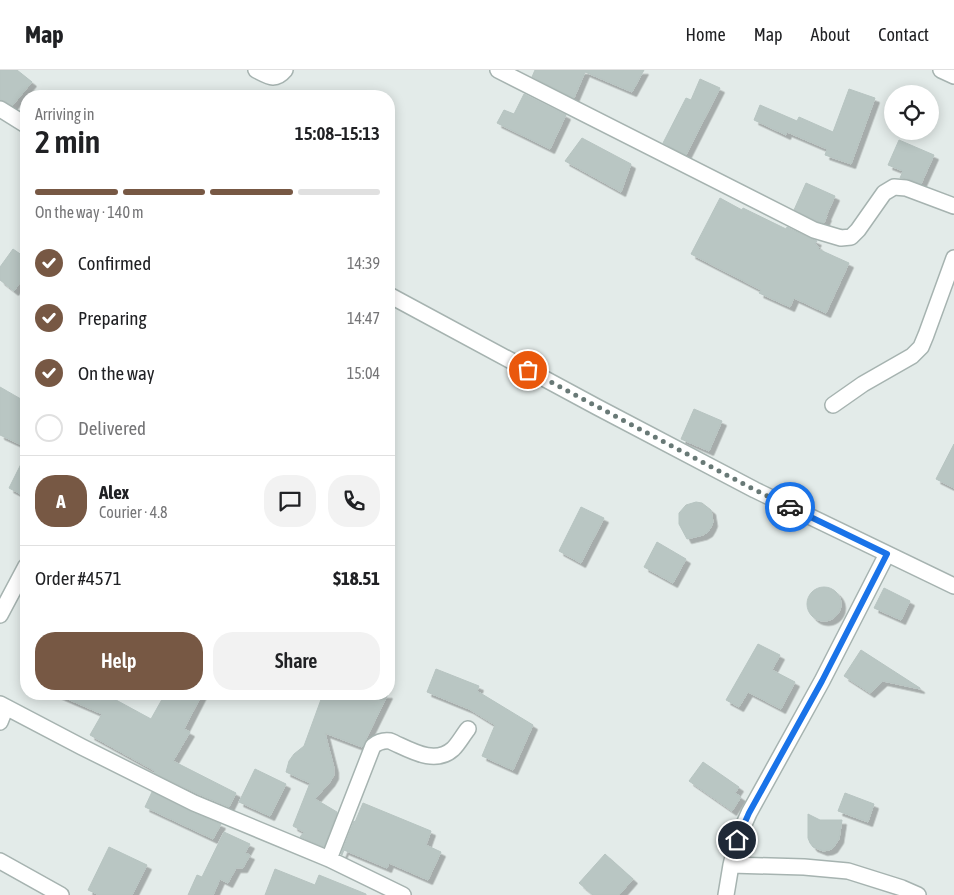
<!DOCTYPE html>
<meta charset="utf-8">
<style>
:root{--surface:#fff;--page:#f2f2f2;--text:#202124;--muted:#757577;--line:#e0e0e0;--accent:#775844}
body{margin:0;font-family:"Asap Condensed",sans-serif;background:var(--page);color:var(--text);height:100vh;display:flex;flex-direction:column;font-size:19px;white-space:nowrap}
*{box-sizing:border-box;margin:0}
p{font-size:16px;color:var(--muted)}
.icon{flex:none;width:28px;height:28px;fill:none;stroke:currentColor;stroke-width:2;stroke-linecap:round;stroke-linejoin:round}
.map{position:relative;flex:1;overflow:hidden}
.details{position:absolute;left:20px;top:20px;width:375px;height:610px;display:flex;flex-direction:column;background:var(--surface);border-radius:20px;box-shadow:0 2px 12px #0003}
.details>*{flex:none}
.tools{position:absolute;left:884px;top:15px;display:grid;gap:10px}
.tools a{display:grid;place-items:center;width:55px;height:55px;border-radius:50%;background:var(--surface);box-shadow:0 2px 12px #0003;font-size:25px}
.pin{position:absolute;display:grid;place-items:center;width:42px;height:42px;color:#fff;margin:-21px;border:2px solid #fff;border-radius:50%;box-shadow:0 1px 5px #0007}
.courier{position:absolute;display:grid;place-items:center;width:50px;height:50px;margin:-25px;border:4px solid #1a73e8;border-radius:50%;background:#fff;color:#222;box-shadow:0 1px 6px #0007}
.head em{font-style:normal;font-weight:600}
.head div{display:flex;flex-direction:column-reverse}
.head{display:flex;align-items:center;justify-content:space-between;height:85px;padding:0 15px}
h1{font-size:32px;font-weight:600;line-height:38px}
.bar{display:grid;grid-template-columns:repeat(4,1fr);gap:8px 5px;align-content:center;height:60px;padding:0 15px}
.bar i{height:6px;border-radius:4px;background:var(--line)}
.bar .active{background:var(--accent)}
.bar p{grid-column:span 4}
.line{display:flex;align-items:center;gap:12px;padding:0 15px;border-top:1px solid var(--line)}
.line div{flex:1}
.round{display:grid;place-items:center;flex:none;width:52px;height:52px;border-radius:20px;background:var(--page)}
ol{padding:0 15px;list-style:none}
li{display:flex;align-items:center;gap:15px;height:55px}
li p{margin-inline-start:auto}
li .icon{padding:5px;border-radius:50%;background:var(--accent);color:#fff;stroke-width:4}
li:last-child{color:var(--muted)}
li i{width:28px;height:28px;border:2px solid var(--line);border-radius:50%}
.action{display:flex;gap:10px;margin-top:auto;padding:10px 15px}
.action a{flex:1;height:58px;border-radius:20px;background:var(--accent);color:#fff;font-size:20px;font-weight:600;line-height:58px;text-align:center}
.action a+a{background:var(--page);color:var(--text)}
header{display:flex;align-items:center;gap:30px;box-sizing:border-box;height:70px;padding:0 25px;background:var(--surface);border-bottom:1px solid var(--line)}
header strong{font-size:24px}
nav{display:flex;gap:28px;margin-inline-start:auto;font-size:18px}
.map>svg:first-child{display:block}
.building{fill:#b9c6c3;stroke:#b7c4c1;filter:url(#shadow)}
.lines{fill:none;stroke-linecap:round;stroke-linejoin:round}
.street-casing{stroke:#a6b3b0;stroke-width:18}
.street{stroke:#fff;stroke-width:15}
.done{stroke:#687976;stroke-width:5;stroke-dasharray:0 9}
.route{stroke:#1a73e8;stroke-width:6}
</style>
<header>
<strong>Map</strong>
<nav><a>Home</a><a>Map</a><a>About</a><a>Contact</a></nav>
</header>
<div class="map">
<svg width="954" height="825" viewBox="0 0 954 825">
<defs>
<filter id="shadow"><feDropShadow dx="4.5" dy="4.5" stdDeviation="0" flood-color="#0004"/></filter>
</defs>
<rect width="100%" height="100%" fill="#e3ebe9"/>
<path class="building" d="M 0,0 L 17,0 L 32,12 L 12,36 L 5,31 L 0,30 Z
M 535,0 L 644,0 L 632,22 L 585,2 L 574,28 L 532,7 Z
M 700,9 L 720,18 L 686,85 L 663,73 L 686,28 L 691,30 Z
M 849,19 L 875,28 L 851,94 L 825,85 L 827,79 L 787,62 L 786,65 L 754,50 L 760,35 L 797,51 L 799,47 L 833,62 Z
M 524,24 L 566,45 L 550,79 L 497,53 L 504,40 L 514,44 Z
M 582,68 L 631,94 L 621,122 L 565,91 Z
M 899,70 L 934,85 L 921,114 L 909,109 L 900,108 L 903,101 L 888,95 Z
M 806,113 L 835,126 L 826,146 L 827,146 L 824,153 L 817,151 L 794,140 Z
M 720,128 L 742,140 L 743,138 L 786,159 L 787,157 L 810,168 L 817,171 L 815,174 L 819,177 L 818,179 L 849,193 L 826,243 L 794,228 L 790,237 L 759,223 L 761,220 L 691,184 Z
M 13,179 L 26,188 L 26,204 L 14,221 L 0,210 L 0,197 Z
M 0,317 L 26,332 L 26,377 L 0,365 Z
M 694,339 L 722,351 L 709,381 L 681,369 Z
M 954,374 L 954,418 L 936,409 Z
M 26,384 L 26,427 L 9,418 Z
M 696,432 L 702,433 L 711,440 L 713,452 L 711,457 L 708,462 L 703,465 L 687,469 L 679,454 L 679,443 L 686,435 Z
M 581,437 L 604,448 L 581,493 L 559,481 Z
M 657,472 L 686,489 L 673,513 L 644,497 Z
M807 534a17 17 0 1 1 34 0a17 17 0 1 1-34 0Z
M 884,518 L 910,531 L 901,550 L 874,538 Z
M 758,574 L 780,585 L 772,600 L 795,612 L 781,639 L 748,622 L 739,637 L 726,630 Z
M 861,580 L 920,618 L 920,619 L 883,611 L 870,623 L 844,606 Z
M 436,599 L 479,616 L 477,621 L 533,655 L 513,700 L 482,686 L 495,655 L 469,639 L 427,622 Z
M 56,624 L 105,624 L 151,649 L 165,624 L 202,624 L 184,659 L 190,662 L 173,691 L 236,723 L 229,737 L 198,724 L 154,703 L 155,701 L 90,665 L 102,644 Z
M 323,624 L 388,624 L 362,677 L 325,663 L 334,698 L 334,705 L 330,712 L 315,729 L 337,742 L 324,777 L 300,767 L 304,762 L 293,756 L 310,713 L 286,702 L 289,691 L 294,684 L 304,676 Z
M 703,692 L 739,717 L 735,723 L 741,727 L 732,741 L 689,711 Z
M 255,699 L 286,714 L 270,746 L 239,732 Z
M 152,722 L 190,741 L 221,754 L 213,769 L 145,737 Z
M 845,723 L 874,734 L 868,752 L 838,741 Z
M 363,733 L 431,761 L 426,775 L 441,782 L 428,810 L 389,793 L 387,798 L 344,780 L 342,785 L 341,784 L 354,751 L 355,752 Z
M 808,744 L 820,750 L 842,750 L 839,769 L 833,778 L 829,780 L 823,781 L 813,777 L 810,773 L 808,768 Z
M 224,762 L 250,774 L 245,783 L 250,785 L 243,798 L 236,798 L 228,813 L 220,809 L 213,825 L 188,825 L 197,805 L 202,807 Z
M 109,777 L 147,795 L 132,825 L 99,825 L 88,820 Z
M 605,784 L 633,809 L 619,825 L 593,825 L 579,813 Z
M 275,799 L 315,815 L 319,805 L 366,824 L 366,825 L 265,825 Z"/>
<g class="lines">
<g class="street-casing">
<path id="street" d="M 256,0 C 268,6 275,12 285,0
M 498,0 L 814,160 L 841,168 L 851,167 L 858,160 L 884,123 L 894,117 L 906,118 L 954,136
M 941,0 L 954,6
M 0,39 L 26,55
M 389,225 L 597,337 L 755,420 L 954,516
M 833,335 L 863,314 L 912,286 L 921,277 L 926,265 L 954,188
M 0,545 L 26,496
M 0,634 L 82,677 L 194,733 L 329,789 L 403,825
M 0,652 L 6,637
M 329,789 L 373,676 C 378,672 383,670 390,671 C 409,679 434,696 453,679 C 459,673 463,665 468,659
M 0,791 L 61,825
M 731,795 L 804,797 L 848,801 L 902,818 L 918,825
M 726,825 L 731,795 L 737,770 L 749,743 L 822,611 L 887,484"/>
</g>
<use href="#street" class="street"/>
</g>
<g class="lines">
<path class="done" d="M 528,300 L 755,420 L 790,437"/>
<path class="route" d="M 737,770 L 749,743 L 822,611 L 887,484 L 790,437"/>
</g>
</svg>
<div class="tools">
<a><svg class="icon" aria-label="locate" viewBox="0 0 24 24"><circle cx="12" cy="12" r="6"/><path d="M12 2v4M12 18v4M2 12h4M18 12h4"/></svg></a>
</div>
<div class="pin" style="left:528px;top:300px;background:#ea580c"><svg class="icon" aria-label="bag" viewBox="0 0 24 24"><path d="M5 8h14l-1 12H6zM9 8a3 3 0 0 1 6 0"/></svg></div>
<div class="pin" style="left:737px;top:770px;background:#1f2937"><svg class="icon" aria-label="home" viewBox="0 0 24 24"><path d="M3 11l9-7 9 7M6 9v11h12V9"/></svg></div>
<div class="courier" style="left:790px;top:437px"><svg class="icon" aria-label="car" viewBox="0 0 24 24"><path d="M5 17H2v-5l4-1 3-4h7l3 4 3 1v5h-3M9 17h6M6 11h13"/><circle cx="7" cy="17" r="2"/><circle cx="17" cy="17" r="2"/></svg></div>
<section class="details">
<div class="head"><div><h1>2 min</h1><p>Arriving in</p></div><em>15:08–15:13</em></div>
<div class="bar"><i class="active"></i><i class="active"></i><i class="active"></i><i></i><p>On the way · 140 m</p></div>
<ol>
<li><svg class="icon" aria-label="check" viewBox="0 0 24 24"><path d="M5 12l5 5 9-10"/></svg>Confirmed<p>14:39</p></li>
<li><svg class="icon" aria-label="check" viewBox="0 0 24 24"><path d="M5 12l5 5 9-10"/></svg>Preparing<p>14:47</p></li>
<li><svg class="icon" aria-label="check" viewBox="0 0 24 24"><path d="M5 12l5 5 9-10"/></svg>On the way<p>15:04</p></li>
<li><i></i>Delivered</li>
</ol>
<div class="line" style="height:90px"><b class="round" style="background:var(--accent);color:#fff">A</b><div><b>Alex</b><p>Courier · 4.8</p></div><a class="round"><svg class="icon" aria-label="chat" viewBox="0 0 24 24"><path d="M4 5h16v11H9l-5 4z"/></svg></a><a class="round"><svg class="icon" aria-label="phone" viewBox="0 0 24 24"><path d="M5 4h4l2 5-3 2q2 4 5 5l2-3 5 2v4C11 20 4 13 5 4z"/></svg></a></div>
<div class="line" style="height:65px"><div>Order #4571</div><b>$18.51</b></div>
<div class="action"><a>Help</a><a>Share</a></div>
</section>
</div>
